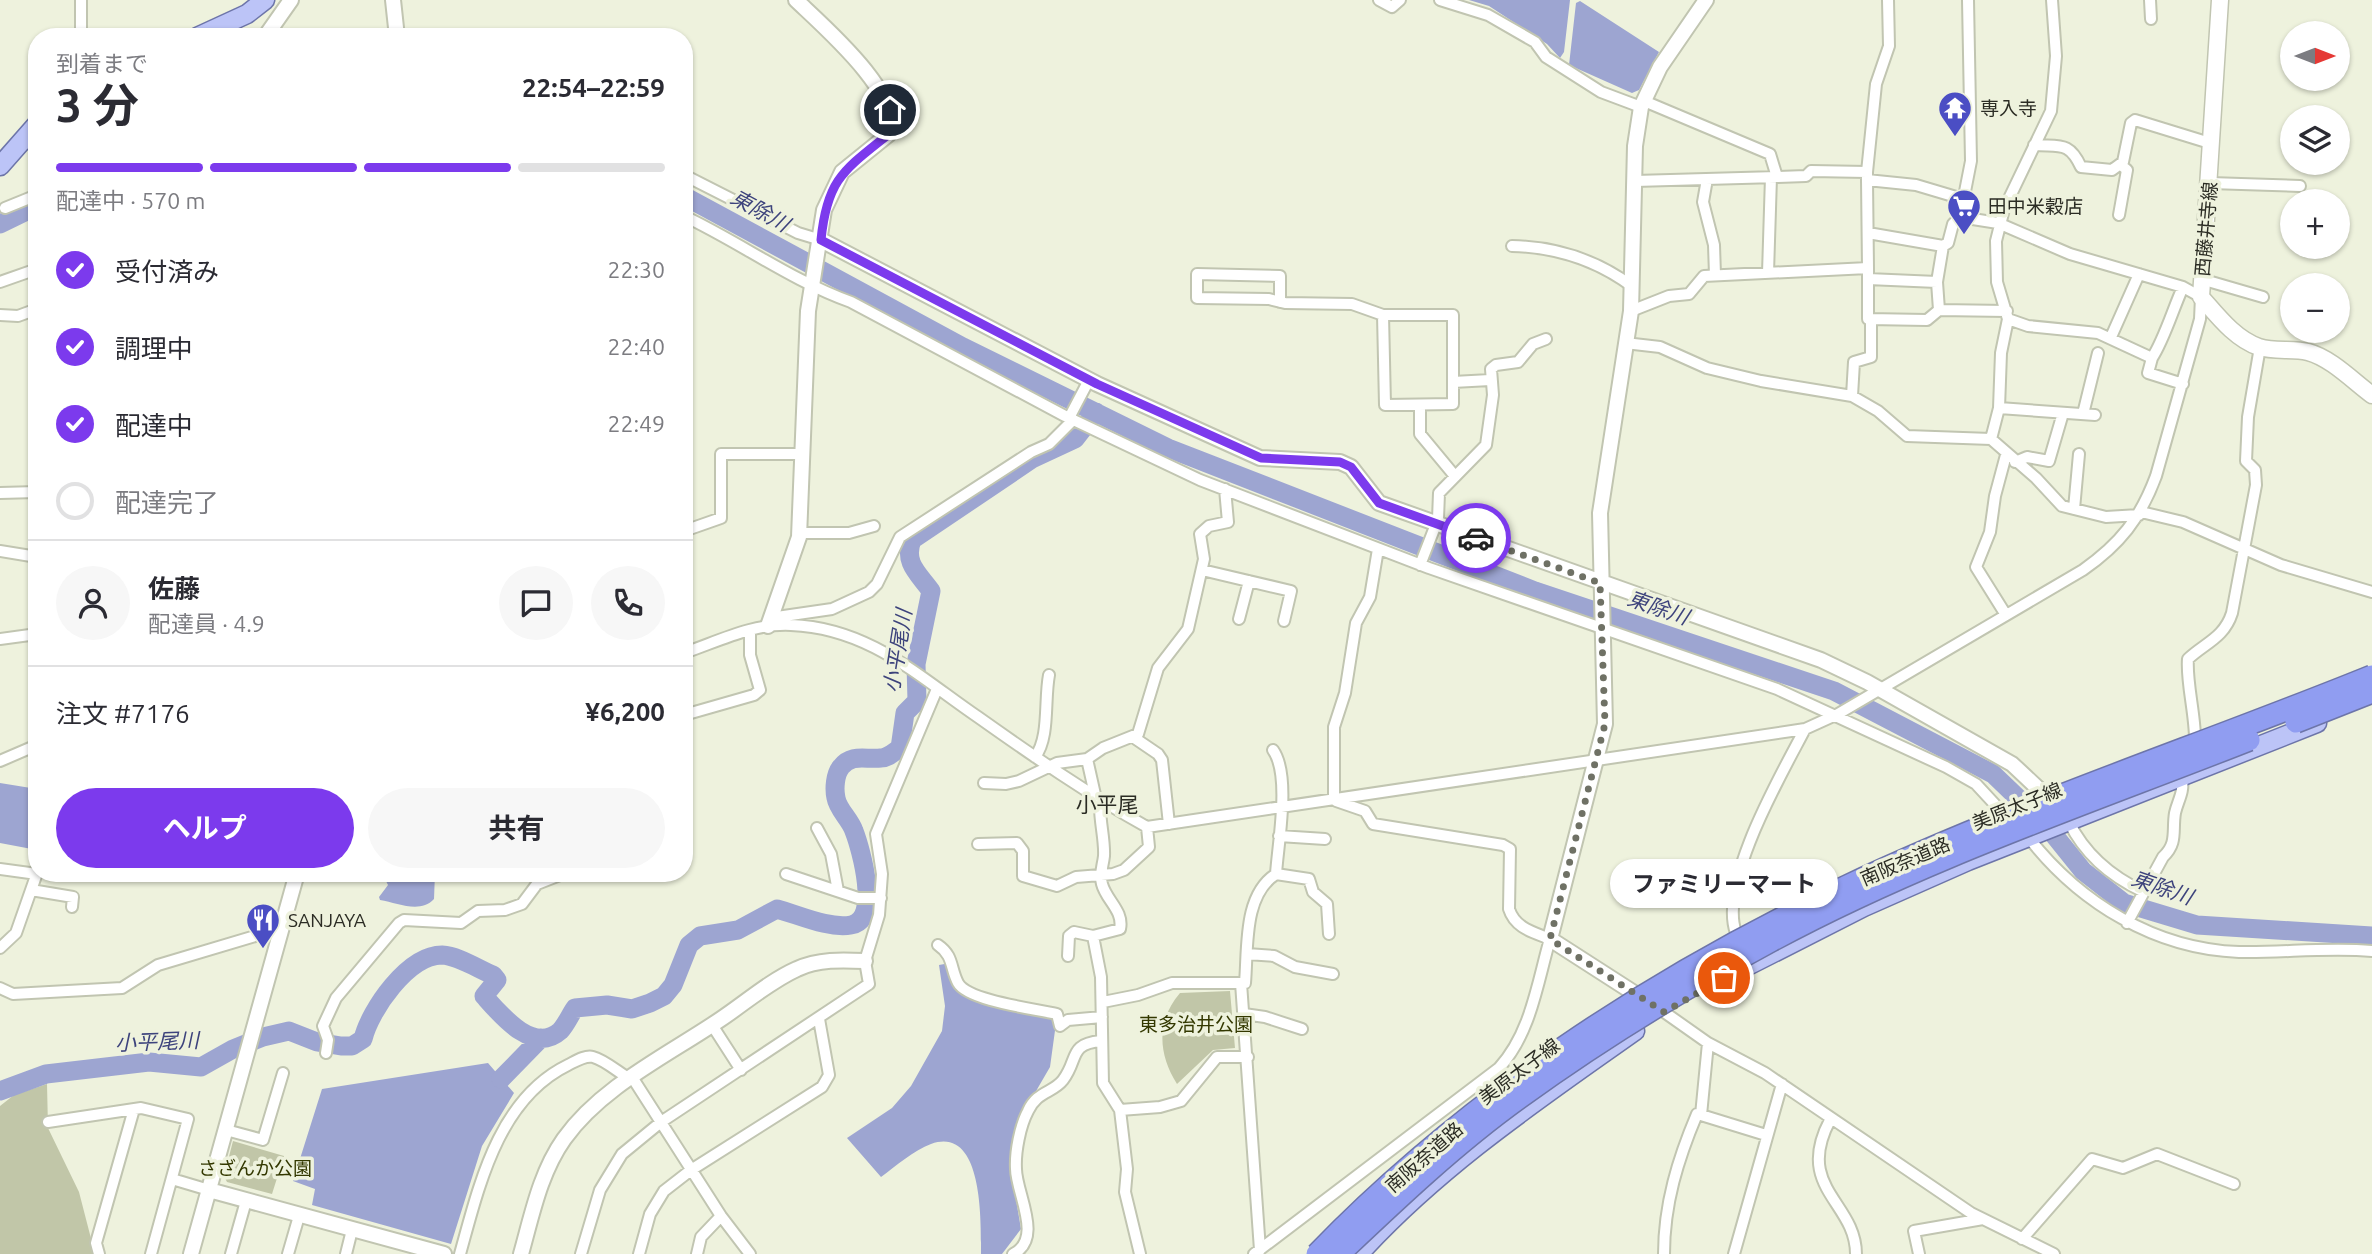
<!DOCTYPE html>
<html lang="ja">
<meta charset="utf-8">
<style>
:root{--surface:#fff;--page:#f7f7f7;--text:#2b2b33;--muted:#7c7c81;--line:#e1e1e2;--accent:#7c3aed}
body{margin:0;font-family:Ubuntu,"Noto Sans JP",sans-serif;background:var(--page);color:var(--text);height:100vh;display:flex;flex-direction:column;font-size:26px;white-space:nowrap}
*{box-sizing:border-box;margin:0}
p{font-size:23px;color:var(--muted)}
.icon{flex:none;width:38px;height:38px;fill:none;stroke:currentColor;stroke-width:2;stroke-linecap:round;stroke-linejoin:round}
.map{position:relative;flex:1;overflow:hidden}
.side{position:absolute;left:28px;top:28px;width:665px;height:854px;display:flex;flex-direction:column;background:var(--surface);border-radius:28px;box-shadow:0 2px 5px #0004}
.side>*{flex:none}
.needle{width:46px;rotate:90deg}
.fabs{position:absolute;left:2280px;top:21px;display:grid;gap:14px}
.fabs a{display:grid;place-items:center;width:70px;height:70px;border-radius:50%;background:var(--surface);box-shadow:0 2px 5px #0004;font-size:35px}
.pin{position:absolute;display:grid;place-items:center;width:60px;height:60px;color:#fff;margin:-30px;border:4px solid #fff;border-radius:50%;box-shadow:0 2px 7px #0007}
.courier{position:absolute;display:grid;place-items:center;width:70px;height:70px;margin:-35px;border:5px solid #7c3aed;border-radius:50%;background:#fff;color:#222;box-shadow:0 2px 9px #0007}
.bubble{position:absolute;height:49px;border-radius:24px;background:var(--surface);box-shadow:0 2px 5px #0004;font-size:23px;font-weight:700;line-height:49px;text-align:center}
.head em{font-style:normal;font-weight:700}
.head div{display:flex;flex-direction:column-reverse}
.head{display:flex;align-items:center;justify-content:space-between;height:119px;padding:0 28px}
h1{font-size:46px;font-weight:700;line-height:52px}
.bar{display:grid;grid-template-columns:repeat(4,1fr);gap:10px 7px;align-content:center;height:84px;padding:0 28px}
.bar i{height:9px;border-radius:5px;background:var(--line)}
.bar .on{background:var(--accent)}
.bar p{grid-column:span 4}
.line{display:flex;align-items:center;gap:18px;padding:0 28px;border-top:2px solid var(--line)}
.line div{flex:1}
.round{display:grid;place-items:center;flex:none;width:74px;height:74px;border-radius:37px;background:var(--page)}
ol{padding:0 28px;list-style:none}
li{display:flex;align-items:center;gap:21px;height:77px}
li p{margin-inline-start:auto}
li .icon{padding:7px;border-radius:50%;background:var(--accent);color:#fff;stroke-width:4}
li:last-child{color:var(--muted)}
li i{width:38px;height:38px;border:4px solid var(--line);border-radius:50%}
.cta{display:flex;gap:14px;margin-top:auto;padding:14px 28px}
.cta a{flex:1;height:80px;border-radius:42px;background:var(--accent);color:#fff;font-size:28px;font-weight:700;line-height:80px;text-align:center}
.cta a+a{background:var(--page);color:var(--text)}
.map>svg:first-child{display:block}
.green{fill:#c1c6a8}
.water{fill:#9da5d1}
.lines{fill:none;stroke-linecap:round;stroke-linejoin:round}
.river{stroke:#9da5d1;stroke-width:19}
.minor-casing{stroke:#c1c5b1;stroke-width:14}
.tertiary-casing{stroke:#c1c5b1;stroke-width:18}
.secondary-casing{stroke:#c1c5b1;stroke-width:19}
.primary-casing{stroke:#6d75a9;stroke-width:21}
.minor{stroke:#fff;stroke-width:10}
.tertiary{stroke:#fff;stroke-width:14}
.secondary{stroke:#fff;stroke-width:16}
.primary{stroke:#bcc4f7;stroke-width:18}
.motorway-bridge-casing{stroke:#6d75a9;stroke-width:24;stroke-linecap:butt}
.motorway-bridge{stroke:#909df1;stroke-width:21}
.done{stroke:#6f7165;stroke-width:7;stroke-dasharray:0 12.6}
.route{stroke:#7c3aed;stroke-width:9}
.labels{text-anchor:middle;stroke-width:7;stroke-linejoin:round;paint-order:stroke}
.poi-label{font-size:19px;fill:#2b2c24;stroke:#eef2dd;text-anchor:start}
.street-label{font-size:19px;fill:#2b2c24;stroke:#eef2dd}
.park-label{font-size:19px;fill:#333800;stroke:#eef2dd}
.water-label{font-size:21px;font-style:italic;fill:#3d437c;stroke:#eef2dd}
.neighbourhood-label{font-size:21px;fill:#2b2c24;stroke:#eef2dd}
</style>
<div class="map">
<svg width="2372" height="1254" viewBox="0 0 2372 1254">
<rect width="100%" height="100%" fill="#eef2dd"/>
<path class="green" d="M 1230,991 L 1235,1048 L 1213,1050 L 1177,1084 C 1158,1054 1156,1021 1180,993 Z
M 47,1084 L 48,1128 L 79,1192 L 95,1254 L 0,1254 L 0,1106 L 14,1095 Z
M 233,1141 L 284,1156 L 272,1194 L 227,1182 L 224,1176 Z"/>
<path class="water" d="M 1469,0 L 1570,0 L 1564,52 L 1560,58 L 1547,44 L 1489,6 Z
M 1580,1 L 1659,52 L 1639,90 L 1632,93 L 1569,65 L 1576,3 Z
M 0,783 L 37,789 L 37,850 L 0,843 Z
M 382,873 L 435,873 L 434,899 C 420,914 398,903 380,900 L 379,897 L 388,885 Z
M 950,963 L 958,990 L 964,995 L 1057,1016 L 1050,1067 L 1021,1117 L 1010,1164 L 1021,1229 L 1002,1254 L 981,1254 C 981,1223 984,1125 931,1144 C 914,1150 896,1166 881,1177 L 847,1138 L 892,1108 L 911,1086 L 942,1031 L 945,1006 L 939,965 Z
M 488,1063 L 514,1093 L 482,1146 L 451,1244 L 312,1205 L 315,1189 L 293,1181 L 322,1089 Z"/>
<g class="lines">
<path class="river" d="M 684,196 L 963,347 L 1168,448 L 1535,591 L 1834,691 L 1993,774 L 2046,825 L 2083,871 L 2124,903 L 2197,925 L 2372,936
M 0,224 L 37,206
M 501,1079 L 541,1038
M 0,1091 L 46,1074 L 149,1062 L 201,1067 L 233,1049 L 263,1037 L 289,1031 L 317,1042 L 341,1046 L 352,1046 L 363,1039 C 370,1010 408,955 442,955 C 459,956 478,969 493,975 L 497,980 L 484,996 C 500,1014 533,1055 560,1031 C 566,1025 570,1015 575,1008 L 607,1005 L 632,1009 L 650,1003 L 664,996 L 673,985 L 689,945 L 700,936 L 738,930 L 777,909 C 799,915 829,929 851,925 C 881,920 861,849 854,831 C 850,819 838,810 836,798 C 834,789 835,774 841,767 C 852,753 866,760 881,758 C 888,758 894,752 900,748 L 905,713 L 917,701 L 916,664 L 931,591 C 919,574 903,563 912,540 L 1032,459 L 1075,439 L 1096,412"/>
<g class="minor-casing">
<path id="minor" d="M 81,0 L 81,37
M 1379,0 L 1392,7 L 1400,0
M 1440,0 L 1488,15 L 1535,42 L 1546,57 L 1601,92 L 1641,107
M 2150,0 L 2151,19
M 1644,101 L 1770,154 L 1777,177 L 1806,176 L 1811,171 L 1867,172 L 1867,180 L 1916,185 L 1963,199
M 22,142 L 37,145
M 2034,145 C 2060,147 2069,141 2081,167 L 2112,170 L 2123,162 L 2131,123 L 2135,120 L 2213,144
M 1867,172 L 1876,84 L 1889,46 L 1888,0
M 684,175 L 798,233 L 821,240
M 1707,179 L 1703,202 L 1714,245 L 1715,275
M 1867,180 L 1868,268
M 1635,181 L 1777,177
M 2210,183 L 2300,186
M 5,208 L 37,195
M 2119,215 L 2127,170 L 2121,165
M 684,216 C 741,243 792,281 851,302 L 1065,416 L 1200,480 L 1429,568 L 1777,689 L 1946,767 L 1976,784 L 2001,811
M 1868,233 L 1943,246 L 1948,243 L 1953,224 L 1960,217
M 1512,246 C 1556,247 1597,260 1633,287
M 1768,273 L 1771,177
M 1868,279 L 1937,282 L 1939,310
M 2201,279 L 2263,297
M 0,282 L 37,269
M 1937,282 L 1943,246
M 1280,302 L 1280,276 L 1197,274 L 1197,298 L 1269,299 L 1285,303 L 1352,304 L 1383,315
M 1631,311 L 1669,296 L 1689,294 L 1704,276 L 1868,268 L 1868,319 L 1927,320 L 1939,310 L 2007,311
M 0,315 L 18,316 L 37,309
M 1383,315 L 1453,315 L 1453,404 L 1385,405 Z
M 2008,319 L 2028,326 L 2098,333 L 2152,358 C 2164,340 2173,309 2183,287
M 2111,337 L 2139,274
M 1625,343 L 1660,347 L 1707,368 L 1761,381 L 1852,396 L 1878,411 L 1907,436 L 1991,439 L 2036,478 L 2062,506 L 2106,517 L 2139,515
M 2152,358 L 2148,373 L 2183,384
M 1453,382 L 1490,380
M 1852,396 L 1854,362 L 1871,357 L 1871,319
M 1420,405 L 1420,434 L 1454,475
M 1999,408 L 2095,415
M 2083,414 L 2098,353
M 1069,418 L 1089,380
M 1991,439 L 1999,408 L 2001,353 L 2008,319 L 1997,282 L 1996,241 L 2004,209 L 2051,111 L 2056,56 L 2052,0
M 2006,455 L 1995,496 L 1990,532 L 1976,567 L 2006,615
M 2015,462 L 2027,457 L 2049,461 L 2063,413
M 0,493 L 37,492
M 2074,509 L 2079,454
M 2141,512 L 2183,522 L 2281,565 L 2372,592
M 684,531 L 721,518 L 721,454 L 803,454
M 800,533 L 849,533 L 874,526
M 0,551 L 37,557
M 1420,565 L 1438,519 L 1439,493 L 1486,445 L 1493,395 L 1491,369 L 1496,365 L 1518,362 L 1533,344 L 1546,339
M 1202,570 L 1291,591 L 1284,621
M 770,618 L 832,609 L 869,592 L 877,584 L 900,537 L 1031,452 L 1049,444 L 1073,420
M 1239,619 L 1249,581
M 0,639 L 37,634
M 684,653 C 719,641 754,623 791,625 C 869,628 918,676 978,717 C 1033,756 1088,794 1147,827 L 1805,729 L 1838,714 L 2083,570 C 2120,544 2140,519 2156,476 L 2200,319 L 2201,297 L 2183,287 L 2070,254 L 1998,223 L 1960,217 L 1971,161 L 1968,0
M 684,715 L 754,695 L 760,690 L 750,655 L 750,630
M 1133,737 L 1158,754 L 1162,760 L 1169,824
M 2195,739 C 2195,713 2186,681 2188,659 C 2205,643 2224,638 2232,613 L 2256,485 L 2255,470 L 2246,461 L 2248,417 L 2260,347
M 1273,750 C 1291,775 1278,843 1276,874
M 1035,757 C 1050,737 1044,701 1049,675
M 1087,759 L 1096,799
M 0,761 L 37,745
M 984,783 L 1006,784 L 1019,781 L 1057,763 L 1087,759 L 1103,748 L 1138,734 L 1158,668 L 1188,629 L 1204,559 L 1200,534 L 1209,526 L 1228,522 L 1225,489
M 1334,800 L 1334,727 L 1345,693 L 1356,623 L 1370,597 L 1378,549
M 2069,822 C 2085,855 2112,877 2144,892
M 817,828 L 831,854 L 838,891
M 1279,836 L 1325,839
M 2029,838 C 2080,903 2155,949 2239,952 C 2283,953 2327,947 2372,951
M 978,844 L 1017,843 L 1023,851 L 1023,876 L 1057,886 L 1076,877 L 1113,874 L 1124,870 L 1149,847 L 1147,827
M 0,869 L 37,874
M 786,874 L 858,898 L 881,898
M 31,890 L 73,897 L 72,907
M 2127,923 L 2163,857 C 2178,843 2172,831 2175,813 C 2178,800 2184,793 2182,779
M 1736,933 C 1718,883 1781,775 1805,729
M 1093,936 L 1120,929 C 1124,911 1106,900 1102,884 C 1099,874 1103,866 1104,856 C 1105,839 1099,820 1100,801
M 938,945 C 954,956 950,968 958,983 C 968,1001 1036,1009 1057,1014 L 1060,1026 L 1068,1020 L 1102,1017
M 0,948 L 16,933 L 37,873
M 1247,954 L 1274,956 L 1295,967 L 1333,974
M 1068,956 L 1069,936 L 1074,932 L 1093,936 L 1101,977 L 1103,1083 L 1120,1110 L 1127,1169 L 1125,1192 L 1140,1254
M 1241,983 L 1260,1250
M 0,988 L 13,994 L 122,988 L 158,965 L 282,928
M 1103,1002 L 1138,995 L 1172,983 L 1245,983 C 1248,948 1243,895 1276,874 L 1309,879 L 1313,892 L 1327,904 L 1329,934
M 1664,1012 L 1708,1043 L 1765,1073 L 1971,1213 L 2054,1254
M 1244,1014 L 1265,1017 L 1302,1029
M 712,1025 L 741,1070
M 1708,1043 L 1701,1115 L 1766,1135
M 326,1053 L 328,1040 L 323,1026 L 336,998 L 399,923 L 404,920 L 461,923 L 478,911 L 505,910 L 522,904 L 537,884 L 565,873
M 632,1077 L 721,1216 L 750,1254
M 1120,1110 L 1160,1107 L 1181,1101 L 1217,1057 L 1248,1057
M 1830,1120 C 1794,1188 1856,1202 1856,1254
M 48,1122 L 141,1108 L 188,1119 L 151,1254
M 226,1130 L 263,1140 L 283,1073
M 172,1179 L 209,1190
M 2022,1239 L 2092,1159 L 2123,1168 L 2157,1154 L 2234,1184
M 99,1254 L 96,1243 L 134,1109
M 231,1254 L 246,1201
M 288,1254 L 299,1216
M 346,1254 L 352,1230
M 460,1254 C 479,1186 498,1099 568,1065 C 576,1061 585,1055 593,1057 C 605,1060 619,1073 630,1079
M 581,1254 L 600,1190 L 622,1154 L 661,1122 L 869,984 L 865,961 L 879,915 L 882,874 L 876,834 L 937,689
M 639,1254 L 650,1214 L 664,1191 L 691,1170 L 822,1087 L 829,1075 L 819,1019
M 697,1254 L 701,1237 L 721,1216
M 1013,1254 C 1044,1239 1016,1193 1016,1169 C 1015,1152 1020,1126 1028,1111 C 1037,1091 1053,1093 1063,1080 C 1079,1059 1068,1044 1101,1041
M 1254,1254 L 1499,1068 C 1531,1033 1537,984 1550,939 C 1533,932 1515,928 1509,909 L 1510,849 L 1503,845 L 1373,824 L 1365,811 L 1336,801
M 1664,1254 C 1664,1204 1678,1159 1697,1114 L 1701,1115
M 1734,1254 L 1782,1084
M 1919,1254 L 1914,1231 L 1983,1219"/>
</g>
<g class="tertiary-casing">
<path id="tertiary" d="M 393,0 L 397,37
M 265,37 L 291,0
M 821,240 L 1097,384 L 1260,458 L 1340,462 L 1351,467 L 1379,503 L 1821,660 L 1867,682 L 2012,764 L 2043,793
M 768,626 L 799,537 L 808,311 L 824,210 L 842,172 L 889,134 C 906,97 821,24 796,0
M 1648,1002 L 1550,939 L 1605,724 L 1600,513 L 1631,311 L 1635,146 L 1641,107 L 1660,67 L 1706,0
M 209,1190 L 444,1254
M 191,1254 L 297,873
M 521,1254 C 532,1215 540,1173 564,1139 C 602,1086 668,1055 721,1019 C 745,1003 770,981 797,969 C 818,959 842,960 865,961"/>
</g>
<g class="secondary-casing">
<path id="secondary" d="M 2220,0 L 2201,297 C 2217,315 2235,339 2259,347 C 2274,352 2293,348 2308,352 C 2331,358 2353,381 2372,395"/>
</g>
<g class="primary-casing">
<path id="primary" d="M 197,37 L 247,14 L 265,0
M 0,166 L 37,124
M 1722,979 L 1864,907 L 1968,861 L 2317,723
M 1359,1254 C 1439,1166 1539,1099 1635,1031"/>
</g>
<use href="#minor" class="minor"/>
<use href="#tertiary" class="tertiary"/>
<use href="#secondary" class="secondary"/>
<use href="#primary" class="primary"/>
<g class="motorway-bridge-casing">
<path id="motorway-bridge" d="M 2296,722 L 2372,692
M 1317,1254 C 1466,1100 1652,978 1845,887 C 2016,806 2197,747 2372,676
M 1339,1254 C 1396,1200 1455,1144 1519,1098 C 1599,1040 1684,988 1771,941 C 1923,859 2089,803 2249,740"/>
</g>
<use href="#motorway-bridge" class="motorway-bridge"/>
</g>
<g class="lines">
<path class="done" d="M 1476,538 L 1600,583 L 1605,724 L 1550,939 L 1664,1012 L 1724,978"/>
<path class="route" d="M 890,110 L 892,126 L 889,134 C 844,170 827,179 821,240 L 1097,384 L 1261,458 L 1340,462 L 1351,467 L 1379,503 L 1476,538"/>
</g>
<defs>
<g id="temple-pin" transform="scale(1.75)"><path d="M0 17L-7.5 6A9.5 9.5 0 1 1 7.5 6Z" fill="#4b4ec4" stroke="#eef2dd"/><path d="M0-6L5-2H3V0L6.5 2.5H4V6H1.5V3h-3V6H-4V2.5H-6.5L-3 0V-2H-5Z" fill="#fff"/></g>
<g id="supermarket-pin" transform="scale(1.75)"><path d="M0 17L-7.5 6A9.5 9.5 0 1 1 7.5 6Z" fill="#4b4ec4" stroke="#eef2dd"/><path d="M-6-5.5h2.5l.6 2H6L4.5 2H-2.5L-4.4-4H-6ZM-1.5 3.2a1.3 1.3 0 1 0 .1 0ZM3 3.2a1.3 1.3 0 1 0 .1 0Z" fill="#fff"/></g>
<g id="restaurant-pin" transform="scale(1.75)"><path d="M0 17L-7.5 6A9.5 9.5 0 1 1 7.5 6Z" fill="#4b4ec4" stroke="#eef2dd"/><path d="M-5-6h1v4h1v-4h1v4h1v-4h1v5L-1.5 .5V6h-2V.5L-5-1ZM5-6V6H3V1.5H1.5Q1.5-4 5-6Z" fill="#fff"/></g>
</defs>
<g fill-rule="evenodd">
<use href="#temple-pin" x="1955" y="108"/>
<use href="#supermarket-pin" x="1964" y="206"/>
<use href="#restaurant-pin" x="263" y="920"/>
</g>
<g class="labels">
<g class="poi-label">
<text x="1980" y="115">専入寺</text>
<text x="1988" y="213">田中米穀店</text>
<text x="288" y="927">SANJAYA</text>
</g>
<g class="street-label">
<text transform="translate(2206 229) rotate(-85)" y="7">西藤井寺線</text>
<text transform="translate(2017 806) rotate(-22)" y="7">美原太子線</text>
<text transform="translate(1905 861) rotate(-23)" y="7">南阪奈道路</text>
<text transform="translate(1519 1071) rotate(-37)" y="7">美原太子線</text>
<text transform="translate(1424 1157) rotate(-41)" y="7">南阪奈道路</text>
</g>
<g class="park-label">
<text x="1196" y="1031">東多治井公園</text>
<text x="255" y="1175">さざんか公園</text>
</g>
<g class="water-label">
<text transform="translate(760 211) rotate(29)" y="7">東除川</text>
<text transform="translate(1658 608) rotate(19)" y="7">東除川</text>
<text transform="translate(898 651) rotate(-81)" y="7">小平尾川</text>
<text transform="translate(2162 888) rotate(19)" y="7">東除川</text>
<text transform="translate(157 1042) rotate(-2)" y="7">小平尾川</text>
</g>
<g class="neighbourhood-label">
<text x="1107" y="812">小平尾</text>
</g>
</g>
</svg>
<div class="fabs">
<a><svg class="needle" viewBox="-14 -14 28 28"><path d="M0-13l5 13h-10z" fill="#e53935"/><path d="M0 13l5-13h-10z" fill="#7c7c81"/></svg></a>
<a><svg class="icon" aria-label="layers" viewBox="0 0 24 24"><path d="M12 4l9 5-9 5-9-5zM3 14l9 5 9-5"/></svg></a>
<a>+</a>
<a>−</a>
</div>
<div class="pin" style="left:1724px;top:978px;background:#ea580c"><svg class="icon" aria-label="bag" viewBox="0 0 24 24"><path d="M5 8h14l-1 12H6zM9 8a3 3 0 0 1 6 0"/></svg></div>
<div class="pin" style="left:890px;top:110px;background:#1f2937"><svg class="icon" aria-label="home" viewBox="0 0 24 24"><path d="M3 11l9-7 9 7M6 9v11h12V9"/></svg></div>
<div class="courier" style="left:1476px;top:538px"><svg class="icon" aria-label="car" viewBox="0 0 24 24"><path d="M5 17H2v-5l4-1 3-4h7l3 4 3 1v5h-3M9 17h6M6 11h13"/><circle cx="7" cy="17" r="2"/><circle cx="17" cy="17" r="2"/></svg></div>
<div class="bubble" style="left:1610px;top:859px;width:228px">ファミリーマート</div>
<section class="side">
<div class="head"><div><h1>3 分</h1><p>到着まで</p></div><em>22:54–22:59</em></div>
<div class="bar"><i class="on"></i><i class="on"></i><i class="on"></i><i></i><p>配達中 · 570 m</p></div>
<ol>
<li><svg class="icon" aria-label="check" viewBox="0 0 24 24"><path d="M5 12l5 5 9-10"/></svg>受付済み<p>22:30</p></li>
<li><svg class="icon" aria-label="check" viewBox="0 0 24 24"><path d="M5 12l5 5 9-10"/></svg>調理中<p>22:40</p></li>
<li><svg class="icon" aria-label="check" viewBox="0 0 24 24"><path d="M5 12l5 5 9-10"/></svg>配達中<p>22:49</p></li>
<li><i></i>配達完了</li>
</ol>
<div class="line" style="height:126px"><a class="round"><svg class="icon" aria-label="person" viewBox="0 0 24 24"><circle cx="12" cy="8" r="4"/><path d="M4 21q1-7 8-7t8 7"/></svg></a><div><b>佐藤</b><p>配達員 · 4.9</p></div><a class="round"><svg class="icon" aria-label="chat" viewBox="0 0 24 24"><path d="M4 5h16v11H9l-5 4z"/></svg></a><a class="round"><svg class="icon" aria-label="phone" viewBox="0 0 24 24"><path d="M5 4h4l2 5-3 2q2 4 5 5l2-3 5 2v4C11 20 4 13 5 4z"/></svg></a></div>
<div class="line" style="height:91px"><div>注文 #7176</div><b>¥6,200</b></div>
<div class="cta"><a>ヘルプ</a><a>共有</a></div>
</section>
</div>
